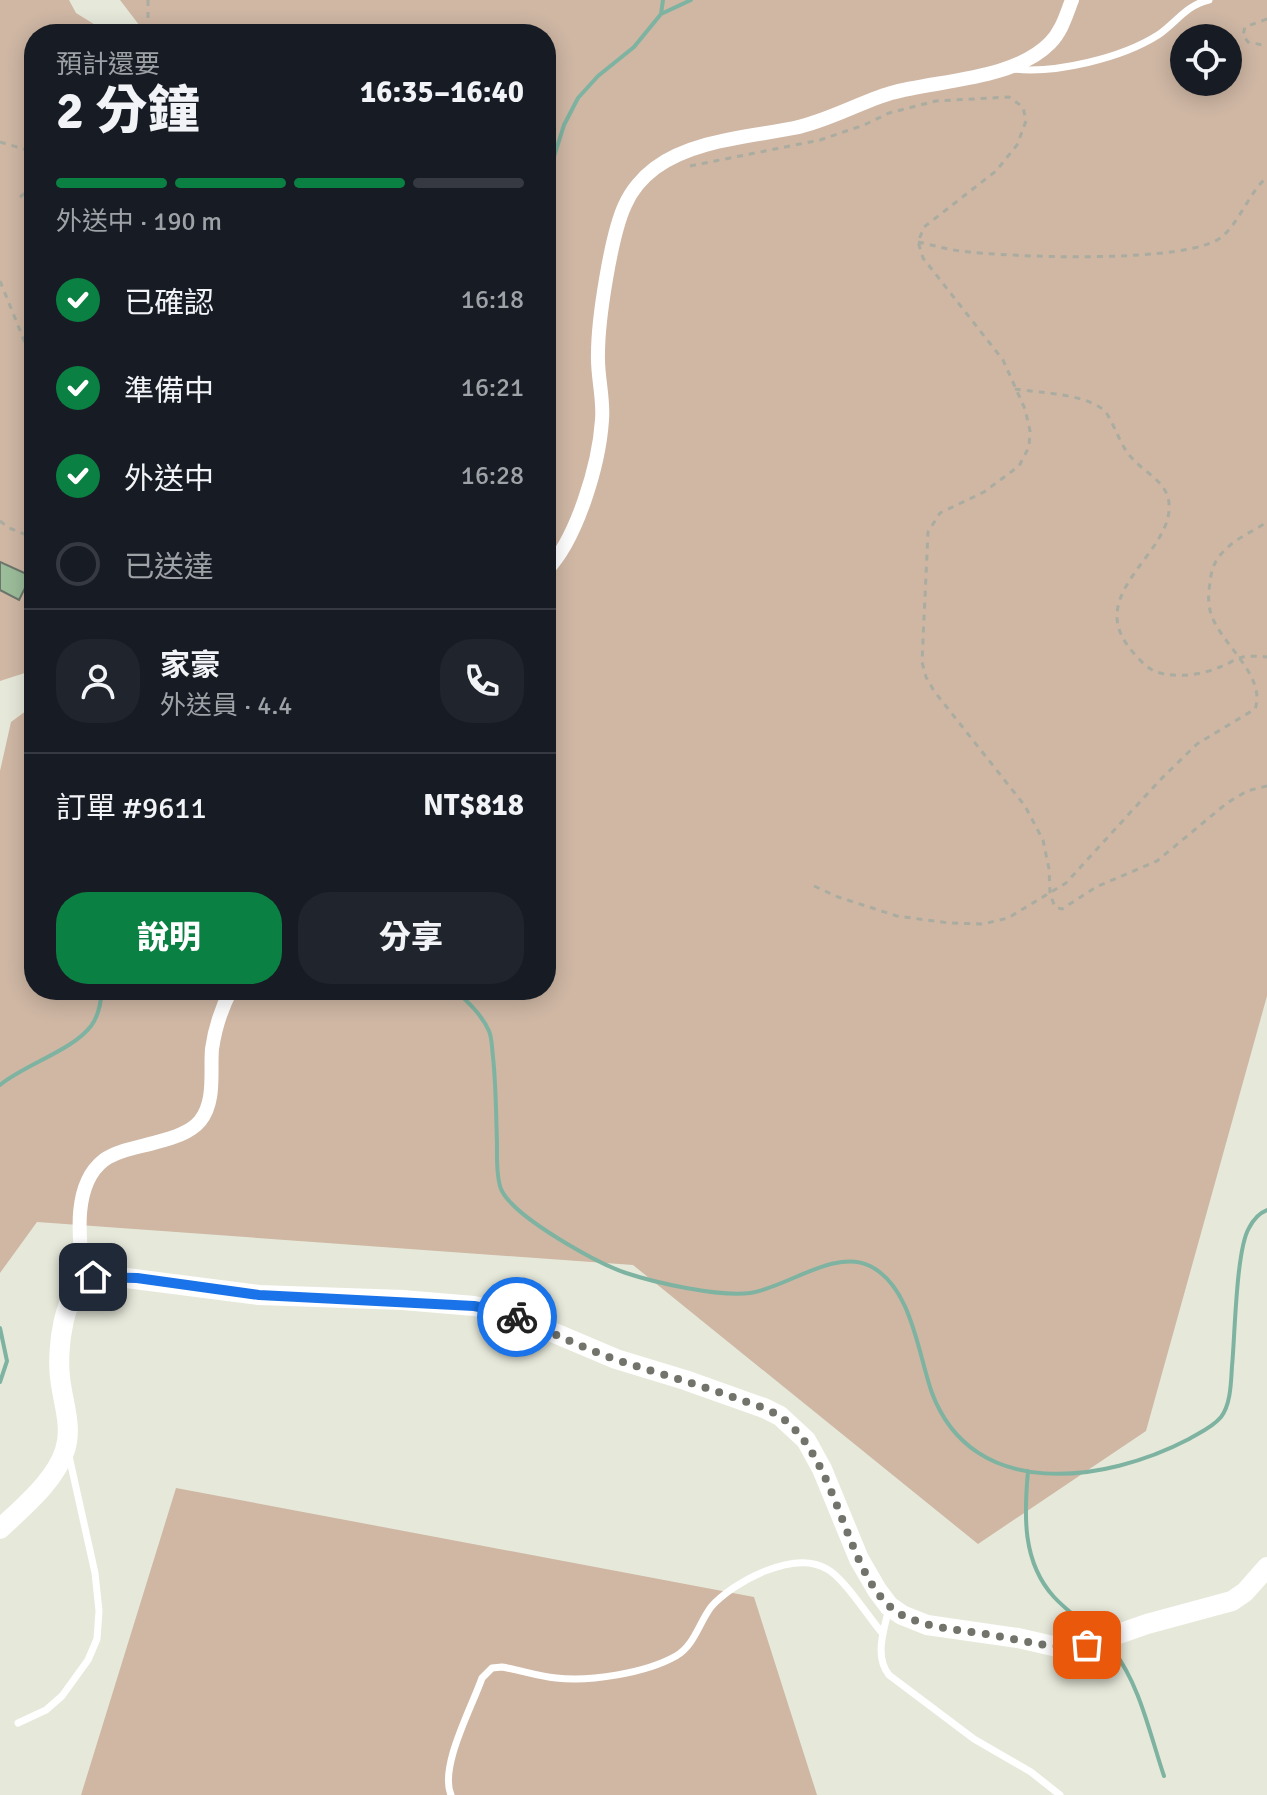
<!DOCTYPE html>
<html lang="zh-TW">
<meta charset="utf-8">
<style>
:root{--surface:#171b24;--page:#20242c;--text:#f1f3f6;--muted:#9ea1a6;--line:#363941;--accent:#0b8043}
body{margin:0;font-family:Signika,"Noto Sans TC",sans-serif;background:var(--page);color:var(--text);height:100vh;display:flex;flex-direction:column;font-size:30px;white-space:nowrap}
*{box-sizing:border-box;margin:0}
p{font-size:26px;color:var(--muted)}
.icon{flex:none;width:44px;height:44px;fill:none;stroke:currentColor;stroke-width:2;stroke-linecap:round;stroke-linejoin:round}
.map{position:relative;flex:1;overflow:hidden}
.panel{position:absolute;left:24px;top:24px;width:532px;height:976px;display:flex;flex-direction:column;background:var(--surface);border-radius:32px;box-shadow:0 4px 20px #0003}
.panel>*{flex:none}
.tools{position:absolute;left:1170px;top:24px;display:grid;gap:16px}
.tools a{display:grid;place-items:center;width:72px;height:72px;border-radius:50%;background:var(--surface);box-shadow:0 4px 20px #0003;font-size:40px}
.pin{position:absolute;display:grid;place-items:center;width:68px;height:68px;color:#fff;margin:-34px;border-radius:16px;box-shadow:0 4px 12px #0006}
.courier{position:absolute;display:grid;place-items:center;width:80px;height:80px;margin:-40px;border:6px solid #1a73e8;border-radius:50%;background:#fff;color:#222;box-shadow:0 2px 10px #0007}
.summary em{font-style:normal;font-weight:800}
.summary div{display:flex;flex-direction:column-reverse}
.summary{display:flex;align-items:center;justify-content:space-between;height:136px;padding:0 32px}
h1{font-size:52px;font-weight:800;line-height:60px}
.bar{display:grid;grid-template-columns:repeat(4,1fr);gap:12px 8px;align-content:center;height:96px;padding:0 32px}
.bar i{height:10px;border-radius:6px;background:var(--line)}
.bar .active{background:var(--accent)}
.bar p{grid-column:span 4}
.line{display:flex;align-items:center;gap:20px;padding:0 32px;border-top:2px solid var(--line)}
.line div{flex:1}
.round{display:grid;place-items:center;flex:none;width:84px;height:84px;border-radius:32px;background:var(--page)}
ol{padding:0 32px;list-style:none}
li{display:flex;align-items:center;gap:24px;height:88px}
li p{margin-inline-start:auto}
li .icon{padding:8px;border-radius:50%;background:var(--accent);color:#fff;stroke-width:4}
li:last-child{color:var(--muted)}
li i{width:44px;height:44px;border:4px solid var(--line);border-radius:50%}
.action{display:flex;gap:16px;margin-top:auto;padding:16px 32px}
.action a{flex:1;height:92px;border-radius:32px;background:var(--accent);color:#fff;font-size:32px;font-weight:800;line-height:92px;text-align:center}
.action a+a{background:var(--page);color:var(--text)}
.map>svg:first-child{display:block}
.green{fill:#cfb7a4;fill-rule:evenodd}
.lines{fill:none;stroke-linecap:round;stroke-linejoin:round}
.stream{stroke:#7eb3a1;stroke-width:4}
.building{fill:#9cbd9a;stroke:#6c766b;stroke-width:2}
.path{stroke:#aaaca0;stroke-width:3;stroke-dasharray:6 6;stroke-linecap:butt}
.lane{stroke:#fff;stroke-width:7}
.street{stroke:#fff;stroke-width:14}
.secondary{stroke:#fff;stroke-width:20}
.done{stroke:#72736a;stroke-width:8;stroke-dasharray:0 14.4}
.route{stroke:#1a73e8;stroke-width:10}
</style>
<div class="map">
<svg width="1267" height="1795" viewBox="0 0 1267 1795">
<rect width="100%" height="100%" fill="#e6e9da"/>
<path class="green" d="M 0,0 L 69,0 L 76,13 L 110,34 L 34,34 L 34,670 L 0,681 Z
M 120,0 L 1267,0 L 1267,996 L 1146,1431 L 978,1544 L 633,1265 L 37,1222 L 0,1273 L 0,771 L 11,722 L 34,705 L 34,990 L 546,990 L 546,34 L 146,34 ZM 1184,38 L 1228,38 L 1228,82 L 1184,82 Z
M 176,1488 L 754,1597 L 817,1795 L 81,1795 Z"/>
<g class="lines">
<path class="stream" d="M 661,14 L 663,0
M 546,195 L 552,163 L 564,125 L 578,98 L 598,76 L 634,47 L 661,14 L 691,0
M 455,990 C 468,1002 482,1015 489,1031 C 492,1038 492,1049 493,1057 C 496,1085 496,1114 497,1143 C 497,1157 496,1176 501,1189 C 503,1194 509,1201 513,1205 C 535,1227 596,1263 626,1273 C 656,1283 719,1297 750,1293 C 786,1288 835,1248 870,1266 C 912,1287 918,1354 932,1393 C 973,1502 1105,1483 1189,1439 C 1199,1433 1213,1427 1221,1417 C 1231,1404 1231,1381 1232,1366 C 1235,1336 1236,1250 1249,1228 C 1253,1220 1259,1213 1267,1210
M 0,1085 C 24,1065 73,1050 91,1026 C 98,1017 101,1002 102,990
M 0,1328 L 7,1361 L 0,1382
M 1028,1471 C 1024,1515 1022,1562 1054,1597 C 1065,1609 1079,1619 1092,1630
M 1113,1650 C 1140,1685 1150,1735 1164,1776"/>
</g>
<path class="building" d="M 0,562 L 31,576 L 19,600 L 0,590 Z"/>
<g class="lines">
<path class="path" d="M 148,0 L 148,34
M 1267,19 L 1245,27 L 1243,35 L 1248,42 L 1267,46
M 0,142 L 34,152
M 690,166 L 820,140 L 864,125 L 889,113 L 936,101 L 1009,97 L 1023,107 L 1026,121 L 1017,145 L 996,171 L 924,227 L 918,242 L 923,258 L 1003,360 L 1025,409 L 1030,431 L 1029,447 L 1019,466 L 984,492 L 940,513 L 928,532 L 922,662 L 926,677 L 934,691 L 1025,806 L 1043,840 L 1049,869 L 1050,894 L 1055,907 L 1062,909 L 1096,887 L 1157,861 L 1227,803 L 1247,791 L 1267,786
M 34,186 L 21,196 L 30,208 L 34,207
M 918,242 C 932,245 946,249 960,251 C 1006,257 1191,265 1223,236 C 1241,219 1249,193 1267,177
M 0,281 L 34,365
M 1015,389 C 1040,393 1093,394 1107,414 C 1116,428 1120,445 1131,457 C 1143,472 1167,481 1169,503 C 1174,552 1087,591 1128,646 C 1135,655 1144,666 1154,671 C 1174,679 1201,675 1220,667 C 1228,664 1235,659 1243,657 C 1251,656 1259,656 1267,657
M 0,521 L 9,528 L 34,538
M 814,886 L 838,897 L 897,916 L 949,923 L 983,924 L 1008,918 L 1066,883 L 1160,780 L 1197,744 L 1255,709 C 1267,676 1220,643 1211,614 C 1208,604 1208,594 1210,583 C 1211,570 1215,559 1225,550 C 1236,538 1254,531 1267,522"/>
<path class="lane" d="M 1013,69 C 1055,74 1122,58 1158,35 C 1176,23 1186,5 1209,0
M 889,1608 C 884,1630 874,1656 889,1675 L 974,1739 L 1031,1772 L 1060,1795
M 18,1723 L 46,1710 L 62,1696 L 88,1660 L 97,1639 L 99,1611 L 95,1573 L 69,1456
M 451,1795 C 439,1767 472,1707 482,1678 L 492,1668 L 502,1667 C 520,1670 537,1676 556,1678 C 590,1682 646,1673 676,1656 C 694,1646 699,1623 711,1607 C 733,1582 794,1549 827,1569 C 844,1578 869,1618 883,1634"/>
<path class="street" d="M 546,571 C 577,539 599,465 602,420 C 604,398 597,376 598,354 C 598,319 611,235 625,205 C 631,191 643,177 655,168 C 693,140 749,137 794,128 C 828,121 858,103 891,93 C 938,80 1014,80 1050,43 C 1062,31 1066,15 1072,0
M 84,1283 C 80,1245 70,1186 104,1160 C 118,1150 140,1147 157,1142 C 172,1138 190,1133 200,1121 C 216,1101 210,1071 212,1049 C 215,1028 221,1009 231,990"/>
<path class="secondary" d="M 0,1529 C 23,1507 56,1480 65,1450 C 73,1426 62,1400 60,1377 C 57,1351 62,1288 92,1278 C 98,1276 105,1276 111,1276 L 259,1295 L 403,1300 L 474,1306 L 505,1312 L 616,1359 L 685,1380 L 764,1408 L 780,1416 L 806,1440 L 822,1469 L 859,1559 L 877,1590 L 889,1606 L 902,1615 L 927,1625 L 1018,1638 L 1066,1649 L 1087,1645 L 1147,1624 L 1232,1601 L 1245,1592 L 1267,1567"/>
</g>
<g class="lines">
<path class="done" d="M 517,1317 C 550,1332 583,1348 617,1360 C 657,1373 698,1384 738,1399 C 753,1404 770,1409 782,1418 C 842,1462 846,1588 904,1616 C 929,1628 958,1630 986,1634 C 1020,1639 1053,1651 1087,1645"/>
<path class="route" d="M 93,1277 L 137,1278 L 259,1295 L 474,1306 L 505,1312 L 517,1317"/>
</g>
</svg>
<div class="tools">
<a><svg class="icon" aria-label="locate" viewBox="0 0 24 24"><circle cx="12" cy="12" r="6"/><path d="M12 2v4M12 18v4M2 12h4M18 12h4"/></svg></a>
</div>
<div class="pin" style="left:1087px;top:1645px;background:#ea580c"><svg class="icon" aria-label="bag" viewBox="0 0 24 24"><path d="M5 8h14l-1 12H6zM9 8a3 3 0 0 1 6 0"/></svg></div>
<div class="pin" style="left:93px;top:1277px;background:#1f2937"><svg class="icon" aria-label="home" viewBox="0 0 24 24"><path d="M3 11l9-7 9 7M6 9v11h12V9"/></svg></div>
<div class="courier" style="left:517px;top:1317px"><svg class="icon" aria-label="bike" viewBox="0 0 24 24"><circle cx="6" cy="16" r="4"/><circle cx="18" cy="16" r="4"/><path d="M6 16l4-8h5l3 8M10 8l3 8H6M13 5h3"/></svg></div>
<section class="panel">
<div class="summary"><div><h1>2 分鐘</h1><p>預計還要</p></div><em>16:35–16:40</em></div>
<div class="bar"><i class="active"></i><i class="active"></i><i class="active"></i><i></i><p>外送中 · 190 m</p></div>
<ol>
<li><svg class="icon" aria-label="check" viewBox="0 0 24 24"><path d="M5 12l5 5 9-10"/></svg>已確認<p>16:18</p></li>
<li><svg class="icon" aria-label="check" viewBox="0 0 24 24"><path d="M5 12l5 5 9-10"/></svg>準備中<p>16:21</p></li>
<li><svg class="icon" aria-label="check" viewBox="0 0 24 24"><path d="M5 12l5 5 9-10"/></svg>外送中<p>16:28</p></li>
<li><i></i>已送達</li>
</ol>
<div class="line" style="height:144px"><a class="round"><svg class="icon" aria-label="person" viewBox="0 0 24 24"><circle cx="12" cy="8" r="4"/><path d="M4 21q1-7 8-7t8 7"/></svg></a><div><b>家豪</b><p>外送員 · 4.4</p></div><a class="round"><svg class="icon" aria-label="phone" viewBox="0 0 24 24"><path d="M5 4h4l2 5-3 2q2 4 5 5l2-3 5 2v4C11 20 4 13 5 4z"/></svg></a></div>
<div class="line" style="height:104px"><div>訂單 #9611</div><b>NT$818</b></div>
<div class="action"><a>說明</a><a>分享</a></div>
</section>
</div>
